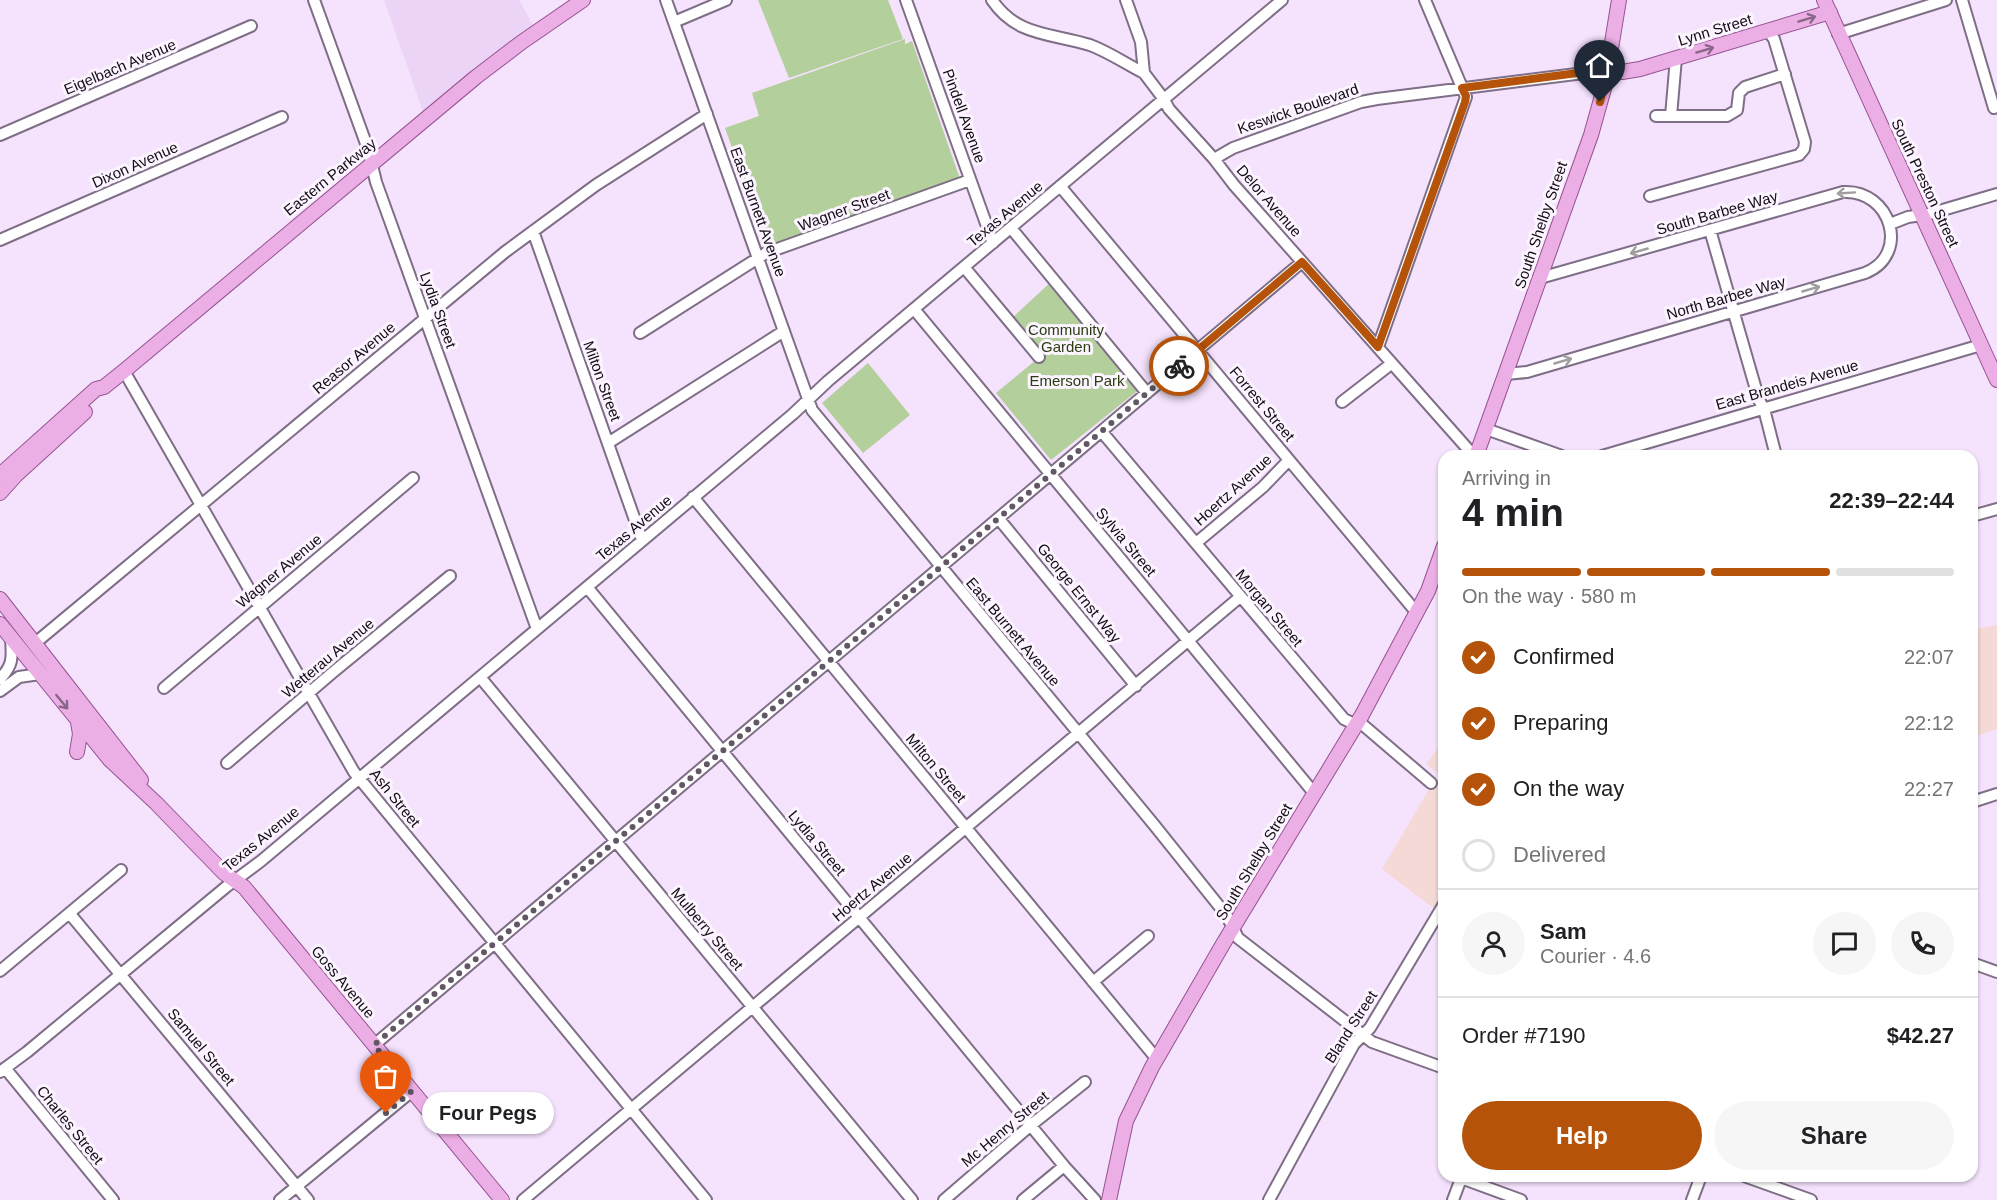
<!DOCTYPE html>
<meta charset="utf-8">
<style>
:root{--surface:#fff;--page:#f6f6f6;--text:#202124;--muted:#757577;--line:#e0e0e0;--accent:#b45309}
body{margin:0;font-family:Helvetica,sans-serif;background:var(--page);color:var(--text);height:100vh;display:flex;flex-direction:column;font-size:22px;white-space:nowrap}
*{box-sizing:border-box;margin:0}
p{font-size:20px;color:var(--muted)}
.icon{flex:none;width:33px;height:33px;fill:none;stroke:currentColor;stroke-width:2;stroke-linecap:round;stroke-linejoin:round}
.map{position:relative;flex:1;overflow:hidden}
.details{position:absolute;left:1438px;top:450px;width:540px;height:732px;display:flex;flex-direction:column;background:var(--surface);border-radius:18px;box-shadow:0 2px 4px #0004}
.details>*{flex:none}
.pin{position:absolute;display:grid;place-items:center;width:51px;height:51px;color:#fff;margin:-62px -26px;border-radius:50% 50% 50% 0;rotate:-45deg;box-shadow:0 0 6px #0007}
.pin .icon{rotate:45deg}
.courier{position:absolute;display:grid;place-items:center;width:60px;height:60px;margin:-30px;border:4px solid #b45309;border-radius:50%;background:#fff;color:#222;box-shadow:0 2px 8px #0007}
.bubble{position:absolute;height:42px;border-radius:21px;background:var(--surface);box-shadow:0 2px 4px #0004;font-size:20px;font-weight:700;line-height:42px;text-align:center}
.head em{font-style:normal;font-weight:700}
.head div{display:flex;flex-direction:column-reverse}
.head{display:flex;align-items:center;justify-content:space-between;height:102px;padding:0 24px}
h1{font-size:39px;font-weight:700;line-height:45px}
.bar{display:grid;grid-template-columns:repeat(4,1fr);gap:9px 6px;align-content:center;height:72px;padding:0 24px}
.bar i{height:8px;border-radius:4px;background:var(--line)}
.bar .on{background:var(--accent)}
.bar p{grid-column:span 4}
.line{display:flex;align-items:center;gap:15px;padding:0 24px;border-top:2px solid var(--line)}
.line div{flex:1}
.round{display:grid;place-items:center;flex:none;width:63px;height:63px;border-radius:32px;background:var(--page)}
ol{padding:0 24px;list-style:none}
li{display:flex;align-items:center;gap:18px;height:66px}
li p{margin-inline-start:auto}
li .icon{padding:6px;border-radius:50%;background:var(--accent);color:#fff;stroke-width:4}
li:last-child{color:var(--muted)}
li i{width:33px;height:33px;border:3px solid var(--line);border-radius:50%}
.cta{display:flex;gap:12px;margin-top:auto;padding:12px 24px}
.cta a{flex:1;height:69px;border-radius:36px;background:var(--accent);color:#fff;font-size:24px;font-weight:700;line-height:69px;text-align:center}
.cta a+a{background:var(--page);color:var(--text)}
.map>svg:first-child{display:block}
.built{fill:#ebd4f5}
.education{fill:#f4d9d7}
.green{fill:#b3cf9b}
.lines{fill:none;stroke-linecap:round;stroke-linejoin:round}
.minor-casing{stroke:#7e6e86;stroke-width:14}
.major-casing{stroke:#965390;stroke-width:16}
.minor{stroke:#fff;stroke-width:10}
.major{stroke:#ebafe5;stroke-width:14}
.oneway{stroke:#896687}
.oneway2{stroke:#a09ea1}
.done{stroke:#615766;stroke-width:6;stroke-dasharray:0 10.8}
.route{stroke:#b45309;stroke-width:8}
.labels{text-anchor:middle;stroke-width:6;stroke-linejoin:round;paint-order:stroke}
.street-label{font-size:15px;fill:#120c15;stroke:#fcf4ff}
.park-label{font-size:15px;fill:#293d11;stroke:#fcf4ff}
</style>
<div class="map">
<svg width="1997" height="1200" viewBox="0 0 1997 1200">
<rect width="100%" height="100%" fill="#f5e2fd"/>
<path class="built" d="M 384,0 L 519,0 L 534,27 L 424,114 Z"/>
<path class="education" d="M 1997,625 L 1997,729 L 1973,737 L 1973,629 Z
M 1444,740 L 1444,896 L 1436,910 L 1382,869 L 1428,791 L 1441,776 L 1426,764 Z"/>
<path class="green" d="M 758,0 L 888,0 L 903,39 L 789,78 Z
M 905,39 L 905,44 L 912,41 L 960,179 L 768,248 L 725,128 L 759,116 L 752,93 Z
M 1052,281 L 1141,388 L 1051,460 L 996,393 L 1043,354 L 1011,319 Z
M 868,363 L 910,415 L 863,453 L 822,403 Z"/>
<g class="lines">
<g class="minor-casing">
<path id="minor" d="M 314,0 L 368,149 L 376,182 L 537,629
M 666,0 L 812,410 L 1155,826 L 1227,916 L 1238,938 L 1372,1042 L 1444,1068
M 906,0 L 993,243
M 992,0 C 1017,37 1052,33 1090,45 C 1109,52 1126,64 1144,73
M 1126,0 L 1141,42 L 1144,73 L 1163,98 L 1169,109 L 1214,159 L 1234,185 L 1474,456
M 1962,0 L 1994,108
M 674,22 L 726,0
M 1838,34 L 1946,0
M 1656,116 L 1727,116 L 1737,110 L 1739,93 L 1745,87 L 1785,74
M 1671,116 L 1676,58
M 0,135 L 251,26
M 1214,159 L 1233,148 L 1361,102 L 1377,99 L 1608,70
M 1060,186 L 1417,613
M 1650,196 L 1799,155 L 1804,149 L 1805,142 L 1774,39 L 1768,31
M 1890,224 L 1908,217 L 1929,214 L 1997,194
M 1011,228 L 1147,393
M 1710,230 L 1759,400 L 1764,409 L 1776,456
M 533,231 L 642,540
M 0,240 L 282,117
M 964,267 L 1039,357
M 914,309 L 1314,793
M 640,333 L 766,253 L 970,180
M 1378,347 L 1466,97 L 1425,0
M 124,371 L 354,772 L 706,1200
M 1506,374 L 1527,372 L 1865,273 C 1911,255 1891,189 1843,192 L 1540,278
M 1342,402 L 1391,364
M 1486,429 L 1562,456
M 1102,432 L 1344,719 L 1356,725 L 1363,725 L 1431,783
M 608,443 L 784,331
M 1602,456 L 1981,345
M 693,497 L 1156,1058
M 1972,516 L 1997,509
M 999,519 L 1136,686
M 1196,543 L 1263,487 L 1289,460
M 587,587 L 1064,1166 L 1095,1200
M 34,644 L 505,252 L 596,185 L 707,114
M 480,677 L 912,1200
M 0,679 C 14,664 12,657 11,638
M 164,688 L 413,478
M 0,691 L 19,677 L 40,674
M 227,763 L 332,673 L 450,576
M 1972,802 L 1997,794
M 70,914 L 308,1200
M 1972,963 L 1997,972
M 0,971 L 121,870
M 1093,982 L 1148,936
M 374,1045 L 1302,262
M 5,1068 L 113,1200
M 0,1072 L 27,1052 L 226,887 L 261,861 L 793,414 L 828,381 L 1282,0
M 1744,1176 L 1811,1200
M 1461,1178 L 1521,1200
M 280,1200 L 412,1091
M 523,1200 L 1240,597
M 944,1200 L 1031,1125 L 1085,1082
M 1023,1200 L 1064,1166
M 1269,1200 L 1354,1044 L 1370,1028 L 1444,904
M 1453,1200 L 1462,1176
M 1692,1200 L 1701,1176"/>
</g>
<g class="major-casing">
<path id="major" d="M 1824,0 L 1997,380
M 1608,70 L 1622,72 L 1640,69 L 1830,12
M 1476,456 L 1591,135 L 1605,85 L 1619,0
M 0,475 L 96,389 L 104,387 L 124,371 L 476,77 L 522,42 L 583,0
M 0,493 L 16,475 L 85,412
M 0,599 L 141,780
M 0,624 L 110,760 L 156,803 L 224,873 L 244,887 L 502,1200
M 77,752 L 80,734 L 78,722
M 1109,1200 L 1126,1121 L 1152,1067 L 1223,944 L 1362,715 L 1428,591 L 1444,546"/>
</g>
<use href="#minor" class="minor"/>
<use href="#major" class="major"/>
</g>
<defs><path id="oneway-shaft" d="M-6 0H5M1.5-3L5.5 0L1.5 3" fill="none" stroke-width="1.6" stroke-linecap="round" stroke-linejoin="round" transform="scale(1.5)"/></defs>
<g class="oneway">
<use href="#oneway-shaft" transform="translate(1807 19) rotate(-17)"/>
<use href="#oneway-shaft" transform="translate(1705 50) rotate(-17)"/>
<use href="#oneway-shaft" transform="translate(62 702) rotate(51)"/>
</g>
<g class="oneway2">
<use href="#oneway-shaft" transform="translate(1846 193) rotate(176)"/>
<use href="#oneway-shaft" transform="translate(1639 251) rotate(164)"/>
<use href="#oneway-shaft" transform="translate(1811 289) rotate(-16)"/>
<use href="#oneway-shaft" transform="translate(1563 361) rotate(-16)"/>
</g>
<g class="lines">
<path class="done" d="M 386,1113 L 412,1091 L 374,1045 L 1179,366"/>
<path class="route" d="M 1179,366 L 1302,262 L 1378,347 L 1465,102 L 1466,96 L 1462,88 L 1608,69 L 1600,102"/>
</g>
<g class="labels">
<g class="street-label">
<text transform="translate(1715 30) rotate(-17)" y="5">Lynn Street</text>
<text transform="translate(120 67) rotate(-23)" y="5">Eigelbach Avenue</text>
<text transform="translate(1298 109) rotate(-19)" y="5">Keswick Boulevard</text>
<text transform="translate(964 116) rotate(70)" y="5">Pindell Avenue</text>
<text transform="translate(135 165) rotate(-24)" y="5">Dixon Avenue</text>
<text transform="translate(330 177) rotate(-39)" y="5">Eastern Parkway</text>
<text transform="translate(1925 183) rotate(65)" y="5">South Preston Street</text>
<text transform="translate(1269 201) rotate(49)" y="5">Delor Avenue</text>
<text transform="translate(844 210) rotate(-20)" y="5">Wagner Street</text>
<text transform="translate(758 212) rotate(70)" y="5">East Burnett Avenue</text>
<text transform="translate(1717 213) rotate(-16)" y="5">South Barbee Way</text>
<text transform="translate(1005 214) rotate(-40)" y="5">Texas Avenue</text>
<text transform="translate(1541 225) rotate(-71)" y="5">South Shelby Street</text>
<text transform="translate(1726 298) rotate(-16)" y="5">North Barbee Way</text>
<text transform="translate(438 310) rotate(70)" y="5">Lydia Street</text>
<text transform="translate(354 358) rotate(-40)" y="5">Reasor Avenue</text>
<text transform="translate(602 381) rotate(70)" y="5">Milton Street</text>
<text transform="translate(1787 385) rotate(-16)" y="5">East Brandeis Avenue</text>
<text transform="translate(1262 404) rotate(50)" y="5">Forrest Street</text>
<text transform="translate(1233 490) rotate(-42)" y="5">Hoertz Avenue</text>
<text transform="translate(634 528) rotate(-40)" y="5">Texas Avenue</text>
<text transform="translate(1126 542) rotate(50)" y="5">Sylvia Street</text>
<text transform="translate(279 571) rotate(-40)" y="5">Wagner Avenue</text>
<text transform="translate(1079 593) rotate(51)" y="5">George Ernst Way</text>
<text transform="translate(1269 608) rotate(50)" y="5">Morgan Street</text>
<text transform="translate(1013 632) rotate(50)" y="5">East Burnett Avenue</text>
<text transform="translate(328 658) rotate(-40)" y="5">Wetterau Avenue</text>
<text transform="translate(936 768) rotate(50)" y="5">Milton Street</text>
<text transform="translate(395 798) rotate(51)" y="5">Ash Street</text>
<text transform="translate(261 839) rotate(-39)" y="5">Texas Avenue</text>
<text transform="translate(817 843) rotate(50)" y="5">Lydia Street</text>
<text transform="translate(1254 862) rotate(-59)" y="5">South Shelby Street</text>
<text transform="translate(872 887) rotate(-40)" y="5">Hoertz Avenue</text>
<text transform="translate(707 929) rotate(50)" y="5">Mulberry Street</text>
<text transform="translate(343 982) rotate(50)" y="5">Goss Avenue</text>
<text transform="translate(1351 1027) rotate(-57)" y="5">Bland Street</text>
<text transform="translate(201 1047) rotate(50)" y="5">Samuel Street</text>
<text transform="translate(70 1125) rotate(51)" y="5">Charles Street</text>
<text transform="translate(1005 1129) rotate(-40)" y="5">Mc Henry Street</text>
</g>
<g class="park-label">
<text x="1066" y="335">Community<tspan x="1066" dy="17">Garden</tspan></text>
<text x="1077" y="386">Emerson Park</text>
</g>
</g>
</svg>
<div class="pin" style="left:386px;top:1113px;background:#ea580c"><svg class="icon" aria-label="bag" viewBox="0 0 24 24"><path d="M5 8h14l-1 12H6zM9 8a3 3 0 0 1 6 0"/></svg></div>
<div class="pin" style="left:1600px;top:102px;background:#1f2937"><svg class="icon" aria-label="home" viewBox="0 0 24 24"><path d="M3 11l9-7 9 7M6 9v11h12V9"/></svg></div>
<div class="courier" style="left:1179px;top:366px"><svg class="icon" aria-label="bike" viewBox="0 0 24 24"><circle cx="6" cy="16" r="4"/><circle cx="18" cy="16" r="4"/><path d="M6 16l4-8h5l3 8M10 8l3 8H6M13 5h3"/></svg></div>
<div class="bubble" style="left:422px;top:1092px;width:132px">Four Pegs</div>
<section class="details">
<div class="head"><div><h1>4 min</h1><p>Arriving in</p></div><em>22:39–22:44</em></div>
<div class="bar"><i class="on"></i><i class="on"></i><i class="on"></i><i></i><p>On the way · 580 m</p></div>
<ol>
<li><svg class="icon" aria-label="check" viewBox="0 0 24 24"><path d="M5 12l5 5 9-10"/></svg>Confirmed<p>22:07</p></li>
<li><svg class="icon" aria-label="check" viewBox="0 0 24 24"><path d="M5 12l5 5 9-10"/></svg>Preparing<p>22:12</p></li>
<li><svg class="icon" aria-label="check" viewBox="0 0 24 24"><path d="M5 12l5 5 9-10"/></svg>On the way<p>22:27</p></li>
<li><i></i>Delivered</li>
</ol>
<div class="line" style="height:108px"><a class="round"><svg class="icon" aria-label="person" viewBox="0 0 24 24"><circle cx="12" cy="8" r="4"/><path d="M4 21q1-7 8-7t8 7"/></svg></a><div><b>Sam</b><p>Courier · 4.6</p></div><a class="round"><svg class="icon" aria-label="chat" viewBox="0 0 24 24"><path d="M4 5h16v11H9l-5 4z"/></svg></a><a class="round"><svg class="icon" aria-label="phone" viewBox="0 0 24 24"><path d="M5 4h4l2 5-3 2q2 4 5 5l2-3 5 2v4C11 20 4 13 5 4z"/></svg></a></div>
<div class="line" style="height:78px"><div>Order #7190</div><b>$42.27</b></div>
<div class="cta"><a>Help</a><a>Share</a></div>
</section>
</div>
